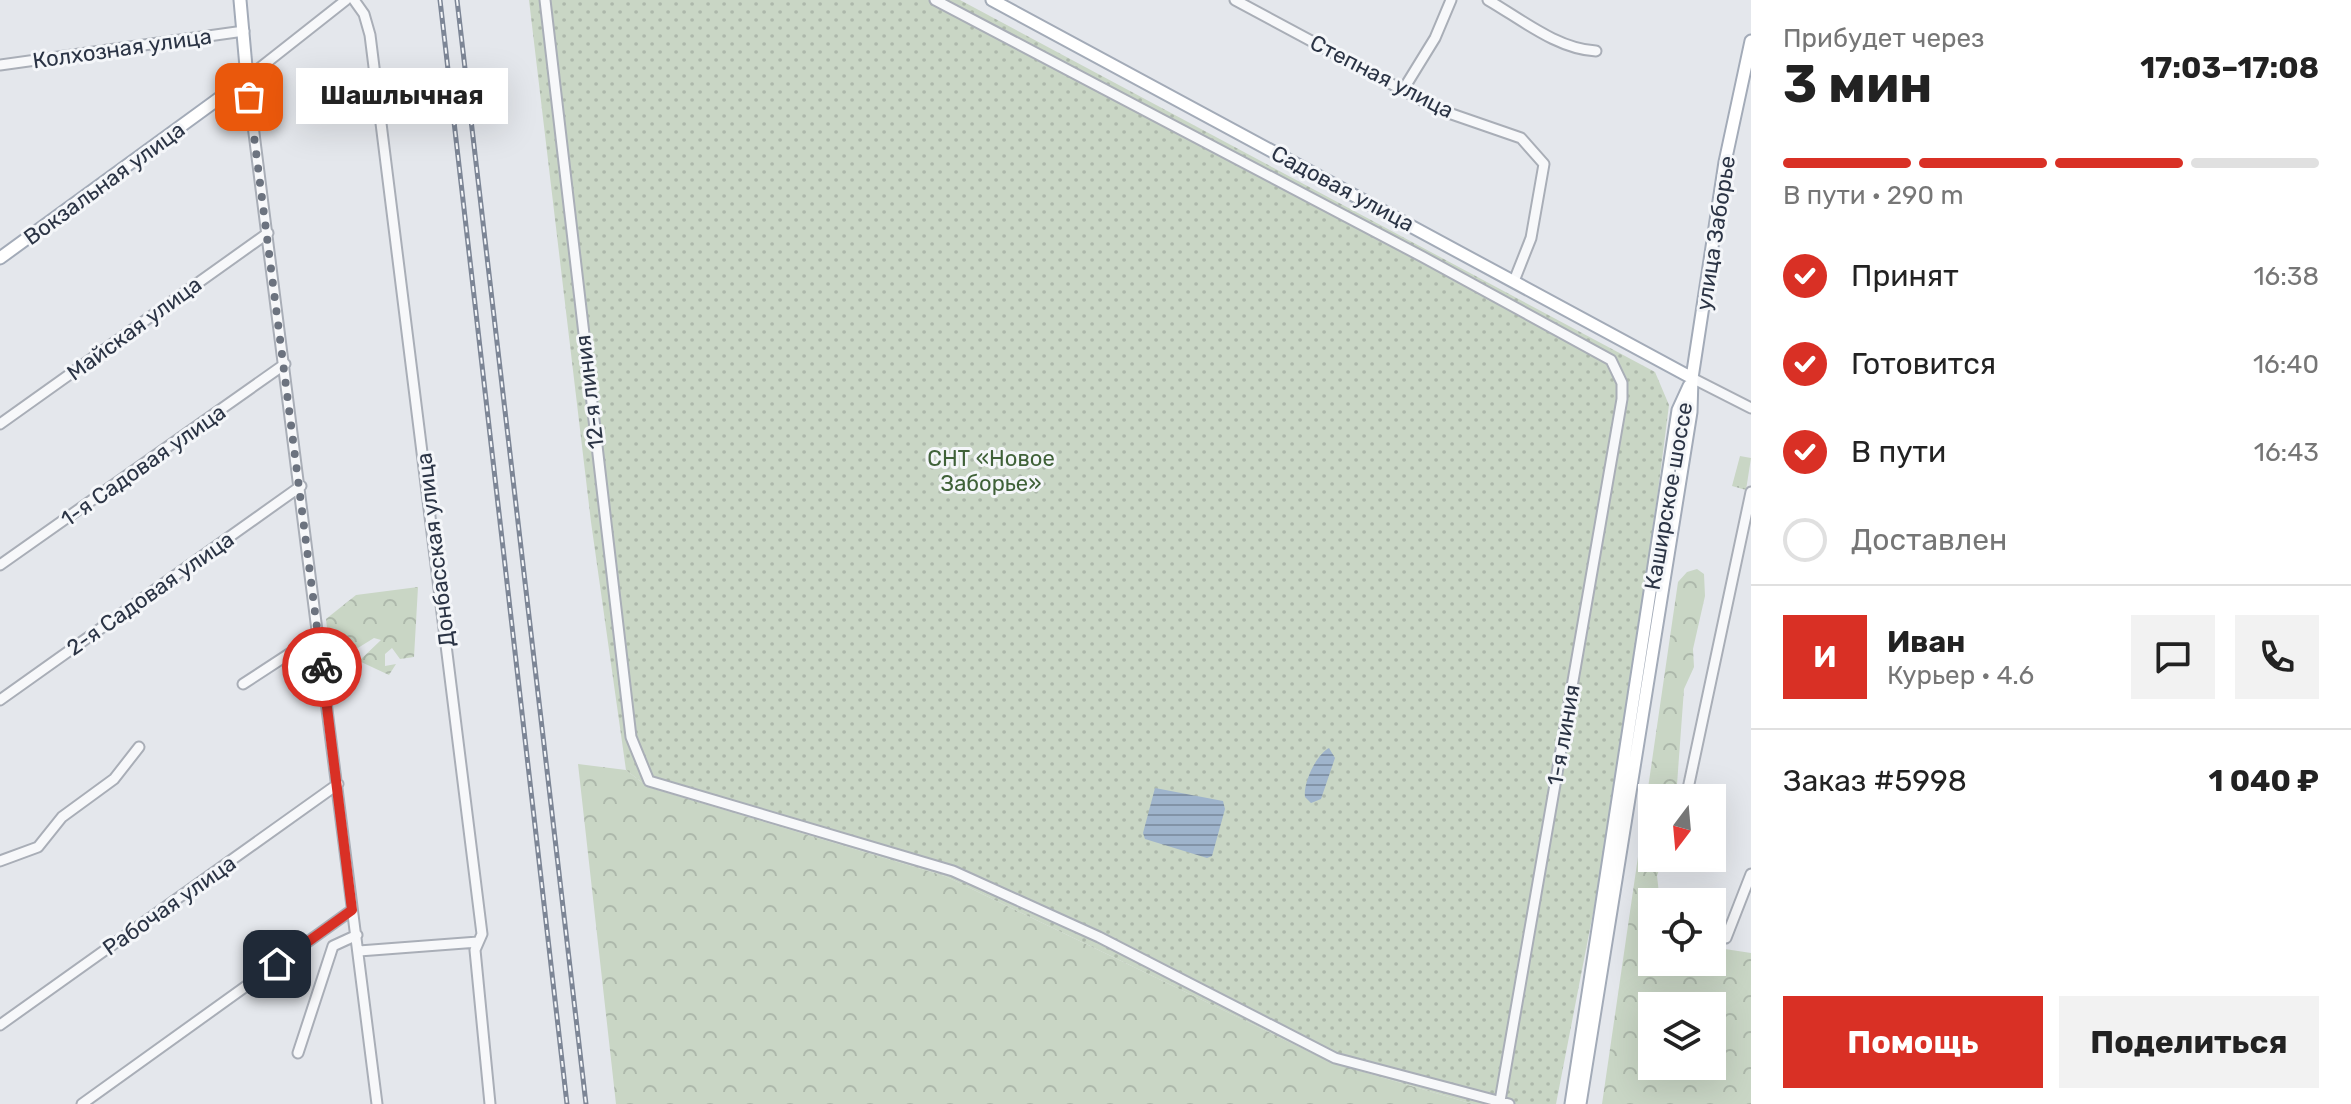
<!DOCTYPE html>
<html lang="ru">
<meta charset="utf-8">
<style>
:root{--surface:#fff;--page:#f2f2f2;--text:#222;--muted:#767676;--line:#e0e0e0;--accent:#d93025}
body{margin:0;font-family:Rubik,sans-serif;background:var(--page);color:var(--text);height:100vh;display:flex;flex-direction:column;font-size:30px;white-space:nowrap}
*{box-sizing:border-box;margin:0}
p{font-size:26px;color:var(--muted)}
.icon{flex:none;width:44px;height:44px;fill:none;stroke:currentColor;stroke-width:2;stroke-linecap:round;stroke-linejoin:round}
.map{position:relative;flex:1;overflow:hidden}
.sheet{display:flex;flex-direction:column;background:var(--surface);width:600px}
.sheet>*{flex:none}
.needle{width:52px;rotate:196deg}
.fabs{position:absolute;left:1638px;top:784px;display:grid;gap:16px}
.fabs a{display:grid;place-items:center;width:88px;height:88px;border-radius:0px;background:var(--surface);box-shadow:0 8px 32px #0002;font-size:40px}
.pin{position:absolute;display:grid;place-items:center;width:68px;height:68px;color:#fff;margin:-34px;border-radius:16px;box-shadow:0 4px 12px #0006}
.courier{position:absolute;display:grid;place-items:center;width:80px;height:80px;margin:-40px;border:6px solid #d93025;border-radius:50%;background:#fff;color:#222;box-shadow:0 2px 10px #0007}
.bubble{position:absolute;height:56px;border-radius:0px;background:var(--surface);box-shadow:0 8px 32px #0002;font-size:26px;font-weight:700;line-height:56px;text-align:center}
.head em{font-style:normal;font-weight:700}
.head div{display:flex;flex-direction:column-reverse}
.head{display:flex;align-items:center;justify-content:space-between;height:136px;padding:0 32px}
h1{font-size:52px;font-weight:700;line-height:60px}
.bar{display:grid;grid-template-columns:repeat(4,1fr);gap:12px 8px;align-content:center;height:96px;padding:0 32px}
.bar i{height:10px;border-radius:6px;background:var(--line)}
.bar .selected{background:var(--accent)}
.bar p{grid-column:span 4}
.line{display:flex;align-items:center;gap:20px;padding:0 32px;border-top:2px solid var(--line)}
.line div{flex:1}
.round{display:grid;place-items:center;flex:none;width:84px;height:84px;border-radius:0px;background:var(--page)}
ol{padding:0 32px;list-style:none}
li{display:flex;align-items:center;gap:24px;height:88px}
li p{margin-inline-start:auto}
li .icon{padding:8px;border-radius:50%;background:var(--accent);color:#fff;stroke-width:4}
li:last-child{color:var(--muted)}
li i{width:44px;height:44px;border:4px solid var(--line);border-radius:50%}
.action{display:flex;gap:16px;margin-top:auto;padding:16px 32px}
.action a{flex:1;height:92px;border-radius:0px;background:var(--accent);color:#fff;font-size:32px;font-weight:700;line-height:92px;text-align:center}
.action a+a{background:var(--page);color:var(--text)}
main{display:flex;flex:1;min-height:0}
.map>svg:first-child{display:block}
.grass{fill:url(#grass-tufts)}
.forest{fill:url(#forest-crowns);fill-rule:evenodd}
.garden{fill:url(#garden-dots)}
.water{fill:url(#water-rules)}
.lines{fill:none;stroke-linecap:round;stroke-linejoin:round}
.minor-casing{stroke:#a9aeb7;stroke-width:13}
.major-casing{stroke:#a3abb8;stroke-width:15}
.minor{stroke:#f7f8fa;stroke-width:9}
.major{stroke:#fff;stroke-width:11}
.rail-casing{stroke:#7d8696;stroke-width:5}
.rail{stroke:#f4f6f9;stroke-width:2;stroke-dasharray:6;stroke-linecap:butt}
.done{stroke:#6c737f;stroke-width:8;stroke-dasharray:0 14.4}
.route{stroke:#d93025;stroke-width:10}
.labels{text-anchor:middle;stroke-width:6;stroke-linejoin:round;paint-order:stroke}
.street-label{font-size:22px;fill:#2b3445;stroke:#f4f6f9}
.park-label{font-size:22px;fill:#3f6138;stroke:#f4f6f9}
</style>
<main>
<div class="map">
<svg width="1751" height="1104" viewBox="0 0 1751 1104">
<defs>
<pattern id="grass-tufts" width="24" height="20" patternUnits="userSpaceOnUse" patternTransform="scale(2)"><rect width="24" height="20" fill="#c9d6c5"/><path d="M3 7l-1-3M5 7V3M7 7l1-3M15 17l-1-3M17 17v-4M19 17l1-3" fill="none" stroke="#adb8ab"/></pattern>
<pattern id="forest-crowns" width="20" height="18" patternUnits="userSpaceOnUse" patternTransform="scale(2)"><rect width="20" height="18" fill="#c9d6c5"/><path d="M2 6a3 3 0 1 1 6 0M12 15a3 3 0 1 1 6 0" fill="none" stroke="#adb8ab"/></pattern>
<pattern id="garden-dots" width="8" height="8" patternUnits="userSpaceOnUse" patternTransform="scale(2)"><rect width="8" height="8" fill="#c9d6c5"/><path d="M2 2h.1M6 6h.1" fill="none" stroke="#adb8ab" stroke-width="1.8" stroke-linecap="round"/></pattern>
<pattern id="water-rules" width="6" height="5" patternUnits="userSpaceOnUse" patternTransform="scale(2)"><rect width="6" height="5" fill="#9fb4cc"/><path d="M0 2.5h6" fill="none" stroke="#8293a7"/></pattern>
</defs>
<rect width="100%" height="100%" fill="#e4e7ec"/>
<path class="grass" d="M 1740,456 L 1751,458 L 1746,490 L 1732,486 Z"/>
<path class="forest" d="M 1697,569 L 1704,574 L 1705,596 L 1693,649 L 1694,667 L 1684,689 L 1676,798 L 1652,798 L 1652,858 L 1663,858 L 1657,876 L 1660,902 L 1652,902 L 1652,962 L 1712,962 L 1712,947 L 1751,953 L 1751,1104 L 1602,1104 L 1678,582 L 1687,572 ZM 1712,1006 L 1712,1066 L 1652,1066 L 1652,1006 Z
M 418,587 L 414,657 L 400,659 L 392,648 L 385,654 L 385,666 L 396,664 L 389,675 L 359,661 L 381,640 L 374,638 L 353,651 L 345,673 L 331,664 L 326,619 L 356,595 Z
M 578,764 L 626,770 L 648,787 L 945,876 L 1333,1063 L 1473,1104 L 616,1104 Z"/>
<path class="garden" d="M 529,0 L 960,0 L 1655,372 L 1669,405 L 1658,491 L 1608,836 L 1556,1104 L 1473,1104 L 1333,1063 L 945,876 L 648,787 L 626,770 L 591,522 Z"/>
<path class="water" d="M 1329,748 L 1335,758 L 1321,799 L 1311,803 L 1305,797 C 1303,782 1317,754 1329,748 Z
M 1155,788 L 1223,801 L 1225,809 L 1212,856 L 1207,858 L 1145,839 L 1143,833 Z"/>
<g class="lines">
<g class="minor-casing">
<path id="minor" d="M 346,0 L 247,78 L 377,1104
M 354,0 L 364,14 L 370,35 L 482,934 L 475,950 L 490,1104
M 545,0 L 631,737 L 649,781 L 953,871 L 1099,937 L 1335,1058 L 1509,1104
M 935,0 L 1423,257 L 1611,360 L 1622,383 L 1622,399 L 1500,1101
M 1235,0 L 1440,110 L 1521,138 L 1544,164 L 1531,238 L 1514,281
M 1488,0 C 1521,19 1557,49 1596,51
M 0,65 L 244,31
M 1403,90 L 1435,38 L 1451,0
M 1692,378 L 1751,408
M 0,424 L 268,233
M 0,565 L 285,364
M 243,684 L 318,635
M 0,700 L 301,486
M 1686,798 L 1751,492
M 0,861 L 38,847 L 62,817 L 114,779 L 139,747
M 1726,938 L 1751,874
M 359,951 L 478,942
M 0,1025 L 338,784
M 298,1053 L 333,946 L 357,935
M 82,1104 L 352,910"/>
</g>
<g class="major-casing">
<path id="major" d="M 992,0 L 1692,378
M 0,258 L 247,78 L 240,0
M 1571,1104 L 1678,410 L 1689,386
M 1580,1104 L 1691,412 L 1692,378 L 1725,162 L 1751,41"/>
</g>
<use href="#minor" class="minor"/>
<use href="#major" class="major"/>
<g class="rail-casing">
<path id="rail" d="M 440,0 L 567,1104
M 457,0 L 586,1104"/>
</g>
<use href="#rail" class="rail"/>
</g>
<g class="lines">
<path class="done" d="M 249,97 L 322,667"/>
<path class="route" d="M 277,964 L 352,910 L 322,667"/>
</g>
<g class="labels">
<g class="street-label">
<text transform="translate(122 48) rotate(-8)" y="8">Колхозная улица</text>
<text transform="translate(1382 76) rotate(27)" y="8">Степная улица</text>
<text transform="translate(104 183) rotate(-36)" y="8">Вокзальная улица</text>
<text transform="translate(1343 188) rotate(28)" y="8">Садовая улица</text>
<text transform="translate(1715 233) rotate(-81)" y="8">улица Заборье</text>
<text transform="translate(134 328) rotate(-36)" y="8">Майская улица</text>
<text transform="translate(589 392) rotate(-97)" y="8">12-я линия</text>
<text transform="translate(143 465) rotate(-35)" y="8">1-я Садовая улица</text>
<text transform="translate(1668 496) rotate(-80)" y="8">Каширское шоссе</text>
<text transform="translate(435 550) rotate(-97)" y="8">Донбасская улица</text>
<text transform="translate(150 593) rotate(-35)" y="8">2-я Садовая улица</text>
<text transform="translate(1563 735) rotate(-80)" y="8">1-я линия</text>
<text transform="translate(169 905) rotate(-35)" y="8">Рабочая улица</text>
</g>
<g class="park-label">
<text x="991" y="466">СНТ «Новое<tspan x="991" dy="25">Заборье»</tspan></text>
</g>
</g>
</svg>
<div class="fabs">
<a><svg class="needle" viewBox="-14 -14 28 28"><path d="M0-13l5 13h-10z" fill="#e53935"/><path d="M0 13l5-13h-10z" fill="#767676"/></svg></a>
<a><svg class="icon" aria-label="locate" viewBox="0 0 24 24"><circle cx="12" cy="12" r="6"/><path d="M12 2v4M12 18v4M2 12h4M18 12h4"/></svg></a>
<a><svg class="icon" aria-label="layers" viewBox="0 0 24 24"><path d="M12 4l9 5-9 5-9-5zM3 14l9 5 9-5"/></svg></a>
</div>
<div class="pin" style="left:249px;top:97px;background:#ea580c"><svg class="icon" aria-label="bag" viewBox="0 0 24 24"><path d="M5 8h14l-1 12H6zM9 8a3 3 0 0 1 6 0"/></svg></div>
<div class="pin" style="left:277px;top:964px;background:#1f2937"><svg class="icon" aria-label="home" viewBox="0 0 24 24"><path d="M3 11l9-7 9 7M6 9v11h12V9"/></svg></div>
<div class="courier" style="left:322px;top:667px"><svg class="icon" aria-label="bike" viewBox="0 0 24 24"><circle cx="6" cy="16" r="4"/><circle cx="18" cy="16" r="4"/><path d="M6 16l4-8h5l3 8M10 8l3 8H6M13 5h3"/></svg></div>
<div class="bubble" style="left:296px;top:68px;width:212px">Шашлычная</div>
</div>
<section class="sheet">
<div class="head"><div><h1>3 мин</h1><p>Прибудет через</p></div><em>17:03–17:08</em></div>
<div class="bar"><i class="selected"></i><i class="selected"></i><i class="selected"></i><i></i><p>В пути · 290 m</p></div>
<ol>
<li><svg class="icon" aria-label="check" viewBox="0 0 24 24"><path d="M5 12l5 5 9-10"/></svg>Принят<p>16:38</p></li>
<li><svg class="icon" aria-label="check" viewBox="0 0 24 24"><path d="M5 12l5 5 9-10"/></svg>Готовится<p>16:40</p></li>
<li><svg class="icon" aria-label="check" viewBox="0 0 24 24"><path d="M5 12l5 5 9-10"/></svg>В пути<p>16:43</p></li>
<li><i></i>Доставлен</li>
</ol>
<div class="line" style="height:144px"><b class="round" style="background:var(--accent);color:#fff">И</b><div><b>Иван</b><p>Курьер · 4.6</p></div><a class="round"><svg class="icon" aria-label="chat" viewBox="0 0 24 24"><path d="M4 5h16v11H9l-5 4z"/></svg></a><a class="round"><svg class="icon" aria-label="phone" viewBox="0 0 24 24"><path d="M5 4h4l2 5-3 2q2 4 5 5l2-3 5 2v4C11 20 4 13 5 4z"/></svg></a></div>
<div class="line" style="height:104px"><div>Заказ #5998</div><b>1 040 ₽</b></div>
<div class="action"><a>Помощь</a><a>Поделиться</a></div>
</section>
</main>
